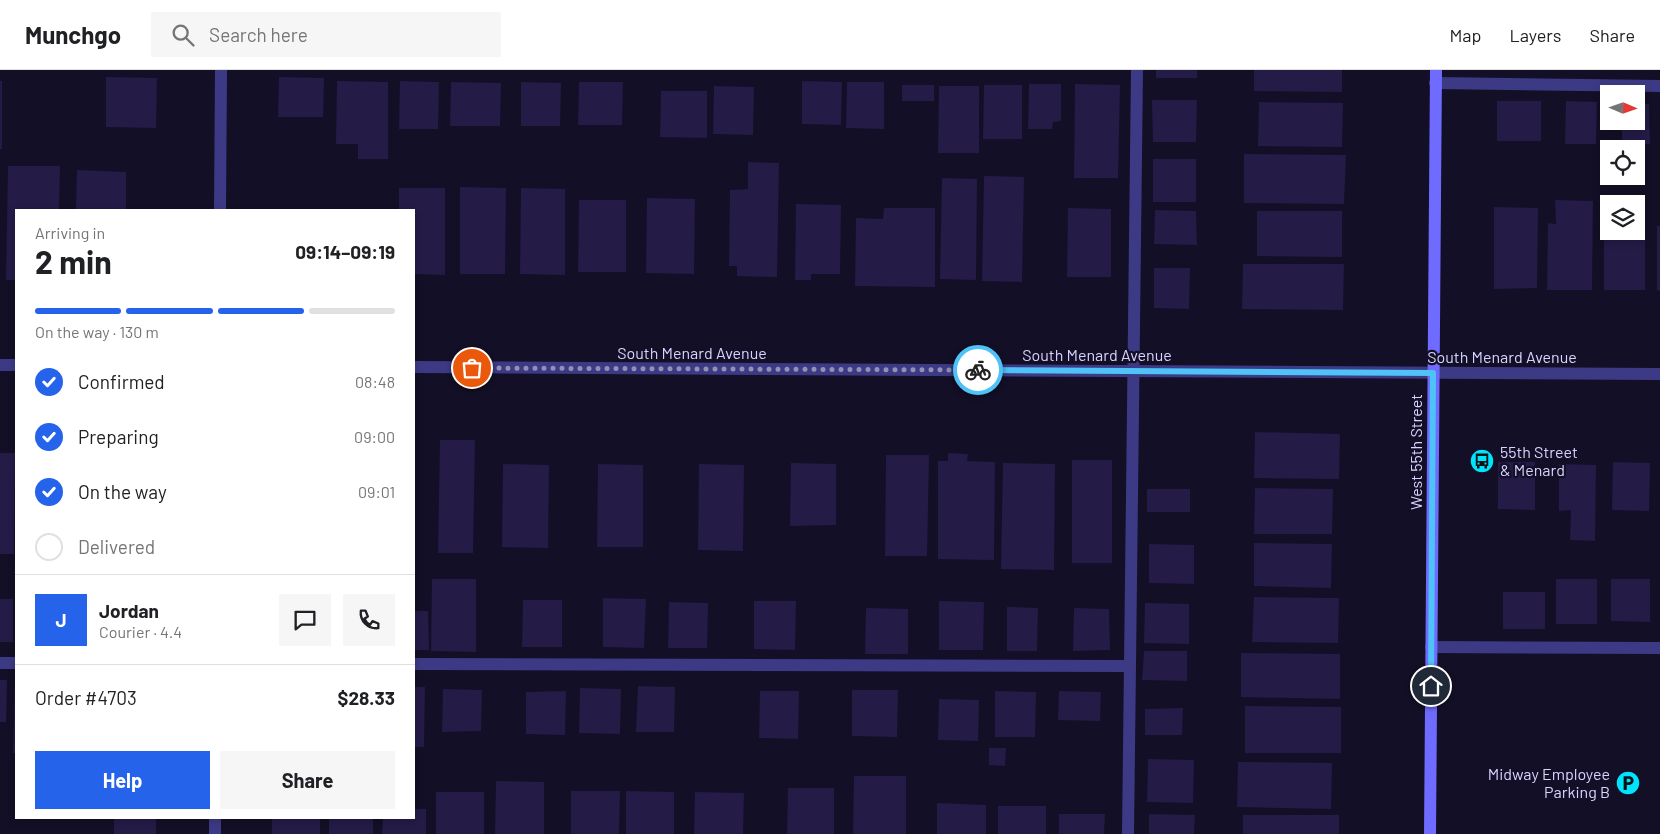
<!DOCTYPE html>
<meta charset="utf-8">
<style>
:root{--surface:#fff;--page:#f6f6f6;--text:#202124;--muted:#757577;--line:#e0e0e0;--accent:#2563eb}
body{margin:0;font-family:Barlow,sans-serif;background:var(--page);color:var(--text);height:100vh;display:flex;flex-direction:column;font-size:19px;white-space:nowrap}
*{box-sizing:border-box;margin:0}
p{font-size:16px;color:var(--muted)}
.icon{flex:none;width:28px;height:28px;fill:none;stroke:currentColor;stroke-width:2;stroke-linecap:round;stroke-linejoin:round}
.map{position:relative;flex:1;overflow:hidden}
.drawer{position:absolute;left:15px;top:139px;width:400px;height:610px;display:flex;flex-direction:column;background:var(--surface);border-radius:0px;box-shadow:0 2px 8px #0003}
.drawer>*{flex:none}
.needle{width:32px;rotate:92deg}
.fabs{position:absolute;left:1600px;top:15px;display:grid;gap:10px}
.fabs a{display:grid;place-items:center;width:45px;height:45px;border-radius:0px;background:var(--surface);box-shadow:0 2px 8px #0003;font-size:25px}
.pin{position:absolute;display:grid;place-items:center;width:42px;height:42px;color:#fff;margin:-21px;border:2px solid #fff;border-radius:50%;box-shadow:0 1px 5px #0007}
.courier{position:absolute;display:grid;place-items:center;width:50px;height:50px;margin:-25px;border:4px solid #4fc3f7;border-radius:50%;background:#fff;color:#222;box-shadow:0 1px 6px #0007}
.summary em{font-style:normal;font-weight:700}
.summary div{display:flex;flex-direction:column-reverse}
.summary{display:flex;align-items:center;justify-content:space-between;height:85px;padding:0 20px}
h1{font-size:32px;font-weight:700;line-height:38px}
.bar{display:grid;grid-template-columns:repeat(4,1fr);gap:8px 5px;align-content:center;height:60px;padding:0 20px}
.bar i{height:6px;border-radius:4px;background:var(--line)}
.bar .current{background:var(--accent)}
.bar p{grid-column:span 4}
.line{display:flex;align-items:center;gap:12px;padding:0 20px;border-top:1px solid var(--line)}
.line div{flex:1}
.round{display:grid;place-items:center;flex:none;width:52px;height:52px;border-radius:0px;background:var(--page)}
ol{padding:0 20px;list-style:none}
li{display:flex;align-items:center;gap:15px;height:55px}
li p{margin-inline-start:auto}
li .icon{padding:5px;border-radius:50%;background:var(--accent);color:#fff;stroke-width:4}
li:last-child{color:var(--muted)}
li i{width:28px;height:28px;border:2px solid var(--line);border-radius:50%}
.primary-button{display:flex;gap:10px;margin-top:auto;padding:10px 20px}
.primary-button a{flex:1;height:58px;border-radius:0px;background:var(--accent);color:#fff;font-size:20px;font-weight:700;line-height:58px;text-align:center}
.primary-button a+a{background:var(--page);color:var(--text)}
header{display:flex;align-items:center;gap:30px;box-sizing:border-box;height:70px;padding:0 25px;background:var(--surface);border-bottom:1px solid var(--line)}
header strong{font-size:24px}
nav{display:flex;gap:28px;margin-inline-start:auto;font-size:18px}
.search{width:350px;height:45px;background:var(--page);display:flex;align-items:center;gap:12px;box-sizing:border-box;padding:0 18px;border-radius:0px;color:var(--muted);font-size:19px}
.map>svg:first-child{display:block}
.building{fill:#241b47;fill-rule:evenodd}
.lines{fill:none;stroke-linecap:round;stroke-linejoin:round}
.service{stroke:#3d3a85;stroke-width:12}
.minor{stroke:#3d3a85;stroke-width:12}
.secondary{stroke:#6f6bff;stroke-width:12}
.done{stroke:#948fb3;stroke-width:5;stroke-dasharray:0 9}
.route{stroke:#4fc3f7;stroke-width:6}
.labels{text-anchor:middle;stroke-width:4.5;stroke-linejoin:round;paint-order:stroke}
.street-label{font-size:16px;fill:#d9d4ff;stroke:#130f26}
.poi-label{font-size:16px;fill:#d9d4ff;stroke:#130f26;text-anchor:start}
</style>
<header>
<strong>Munchgo</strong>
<div class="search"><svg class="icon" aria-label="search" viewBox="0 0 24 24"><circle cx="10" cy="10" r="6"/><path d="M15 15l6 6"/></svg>Search here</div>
<nav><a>Map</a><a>Layers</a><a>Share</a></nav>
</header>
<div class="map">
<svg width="1660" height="764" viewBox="0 0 1660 764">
<rect width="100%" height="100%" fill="#130f26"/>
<path class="building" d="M 1156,0 L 1197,0 L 1197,8 L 1156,8 Z
M 1254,0 L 1342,0 L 1342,22 L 1254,21 Z
M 106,7 L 157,8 L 156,58 L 106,57 Z
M 279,7 L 324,8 L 323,47 L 278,47 Z
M 0,11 L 2,11 L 2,79 L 0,79 Z
M 337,11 L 388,12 L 388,89 L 358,89 L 358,74 L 336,74 Z
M 400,11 L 439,12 L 438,59 L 399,59 Z
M 802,11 L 842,12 L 841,55 L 802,54 Z
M 451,12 L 501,13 L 500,56 L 450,56 Z
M 521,12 L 561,13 L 560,56 L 521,56 Z
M 579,12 L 623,12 L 622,55 L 578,55 Z
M 847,12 L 884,12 L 884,59 L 846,58 Z
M 1029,14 L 1061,14 L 1061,51 L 1053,52 L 1052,59 L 1028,59 Z
M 1075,14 L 1120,15 L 1118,108 L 1074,108 Z
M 902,15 L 934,15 L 934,31 L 902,31 Z
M 984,15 L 1022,15 L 1022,69 L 983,69 Z
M 714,16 L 754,17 L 753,65 L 713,64 Z
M 939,16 L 979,16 L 979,83 L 938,83 Z
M 661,21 L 707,21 L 707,68 L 660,67 Z
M 1152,30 L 1197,30 L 1196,72 L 1153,72 Z
M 1497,31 L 1541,31 L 1541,71 L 1497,71 Z
M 1566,31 L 1597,32 L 1596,74 L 1565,74 Z
M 1259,32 L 1343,33 L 1342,77 L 1258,76 Z
M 1636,34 L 1649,34 L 1650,74 L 1622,74 L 1622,51 L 1636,51 Z
M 1244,84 L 1346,85 L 1344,134 L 1244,133 Z
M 1153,89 L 1196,89 L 1196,132 L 1153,132 Z
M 748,92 L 779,93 L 777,207 L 737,206 L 737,196 L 729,196 L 730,120 L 748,119 Z
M 8,96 L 60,96 L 59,140 L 16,140 L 16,210 L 6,210 Z
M 77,100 L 126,102 L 126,140 L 76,140 Z
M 984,106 L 1024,107 L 1022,212 L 982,211 Z
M 942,108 L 977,109 L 976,210 L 940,209 Z
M 460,117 L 506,118 L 505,204 L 460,204 Z
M 399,118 L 445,118 L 445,205 L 414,204 L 414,140 L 399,140 Z
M 521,118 L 565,119 L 565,205 L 520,204 Z
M 1604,127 L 1645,127 L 1645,220 L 1604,220 ZM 1609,134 L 1636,134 L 1636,161 L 1609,161 Z
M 647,128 L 695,129 L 694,204 L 646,203 Z
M 579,130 L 626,130 L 626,202 L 578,202 Z
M 1555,130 L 1593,131 L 1592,220 L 1547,220 L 1548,153 L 1556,154 Z
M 796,134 L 841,135 L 840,204 L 811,204 L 811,210 L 795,210 Z
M 1494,137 L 1538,138 L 1537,218 L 1494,219 Z
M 884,138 L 935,138 L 935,217 L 855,216 L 856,148 L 883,149 Z
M 1068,138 L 1111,139 L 1111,207 L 1067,207 Z
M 1155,140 L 1196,141 L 1197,175 L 1154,174 Z
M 1257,141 L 1342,141 L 1342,187 L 1257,186 Z
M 1657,156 L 1660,156 L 1660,221 L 1657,220 Z
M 1243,194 L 1344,194 L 1343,240 L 1242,239 Z
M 1154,198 L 1190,198 L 1189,239 L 1154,238 Z
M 1255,362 L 1340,364 L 1339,409 L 1254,408 Z
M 440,370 L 475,370 L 473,483 L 438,483 Z
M 0,383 L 15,383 L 14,484 L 0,484 Z
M 948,383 L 968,384 L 967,391 L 995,392 L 994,490 L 938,489 L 938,391 L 948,391 Z
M 886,385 L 929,385 L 927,486 L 885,486 Z
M 1072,390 L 1112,390 L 1112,493 L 1072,493 Z
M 1498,392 L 1535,392 L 1535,440 L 1498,439 Z
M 1613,392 L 1650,393 L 1649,441 L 1612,440 Z
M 791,393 L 836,394 L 836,455 L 790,456 Z
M 1003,393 L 1055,394 L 1054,500 L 1001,499 Z
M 503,394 L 549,395 L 548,478 L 502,477 Z
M 598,394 L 643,395 L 643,477 L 597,477 Z
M 699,394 L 744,395 L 743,481 L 698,480 Z
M 1559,394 L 1596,395 L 1595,471 L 1570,470 L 1571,440 L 1559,441 Z
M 1255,418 L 1333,419 L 1332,464 L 1254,464 Z
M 1147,419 L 1190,419 L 1190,442 L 1147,442 Z
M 1254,473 L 1332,474 L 1331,518 L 1254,516 Z
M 1149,474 L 1194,475 L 1194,514 L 1149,513 Z
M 432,509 L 476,509 L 476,582 L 431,581 Z
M 1556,509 L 1597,509 L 1597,554 L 1556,554 Z
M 1611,509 L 1650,509 L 1650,552 L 1611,551 Z
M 1503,522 L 1545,522 L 1545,559 L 1503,559 Z
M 1254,527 L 1339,528 L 1338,573 L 1252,572 Z
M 603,528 L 646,529 L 644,578 L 603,577 Z
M 0,529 L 13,529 L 13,572 L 0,572 Z
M 523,530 L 562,530 L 562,577 L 522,577 Z
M 754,531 L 796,531 L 795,580 L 754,579 Z
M 939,531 L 984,532 L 983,580 L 939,580 Z
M 669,532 L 708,533 L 707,578 L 668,578 Z
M 1145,533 L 1189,534 L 1189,574 L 1144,573 Z
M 1007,537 L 1038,538 L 1037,581 L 1007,581 Z
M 866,538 L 908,539 L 908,584 L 865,584 Z
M 1074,538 L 1109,539 L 1110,580 L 1073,581 Z
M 414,541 L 428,541 L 429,580 L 414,580 Z
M 1144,581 L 1187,581 L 1187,611 L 1142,610 Z
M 1241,583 L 1340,584 L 1340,629 L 1241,627 Z
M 15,609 L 16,609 L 16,683 L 13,683 Z
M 0,610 L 7,610 L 6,652 L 0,652 Z
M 638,616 L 675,617 L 674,662 L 636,662 Z
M 414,617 L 425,617 L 424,677 L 414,677 Z
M 580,618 L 621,619 L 620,664 L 579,663 Z
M 443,619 L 482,620 L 481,661 L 442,662 Z
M 852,620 L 898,620 L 897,667 L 852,666 Z
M 566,621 L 565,665 L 526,664 L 526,622 Z
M 760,621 L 799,621 L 798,669 L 759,668 Z
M 995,621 L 1036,622 L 1035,667 L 995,667 Z
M 1059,621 L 1101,622 L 1100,651 L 1058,650 Z
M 939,629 L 979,630 L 978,671 L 938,670 Z
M 1245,636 L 1341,637 L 1341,683 L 1245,683 Z
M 1183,638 L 1182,665 L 1145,665 L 1145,639 Z
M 989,678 L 1006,678 L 1005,696 L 989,695 Z
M 1148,689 L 1194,690 L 1193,733 L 1147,732 Z
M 1238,692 L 1332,693 L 1331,739 L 1237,737 Z
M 854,706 L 906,706 L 906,764 L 853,764 Z
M 496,711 L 544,712 L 544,764 L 495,764 Z
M 788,718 L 834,718 L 834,764 L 787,764 Z
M 571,721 L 620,721 L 619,764 L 571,764 Z
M 626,721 L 674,722 L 674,764 L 626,764 Z
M 436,722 L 484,722 L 484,764 L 436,764 Z
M 695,722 L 744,723 L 743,764 L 694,764 Z
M 937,733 L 986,735 L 986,764 L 937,764 Z
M 998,736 L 1046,736 L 1046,764 L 998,764 Z
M 414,739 L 426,739 L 426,764 L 382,764 L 383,748 L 414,748 Z
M 1059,744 L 1105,744 L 1104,764 L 1059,764 Z
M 1149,744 L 1195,745 L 1194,764 L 1149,764 Z
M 1243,745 L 1339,745 L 1339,764 L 1243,764 Z
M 114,748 L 156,748 L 156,764 L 114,764 Z
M 272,748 L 320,748 L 320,764 L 272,764 Z
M 329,748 L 373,748 L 373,764 L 329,764 Z"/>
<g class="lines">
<path class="service" d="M 1435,13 L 1660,16
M 1431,577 L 1660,578
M 0,593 L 16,593
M 414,594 L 1130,596
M 1128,764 L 1137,0"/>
<path class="minor" d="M 220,140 L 221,0
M 0,295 L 16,295
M 414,297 L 1660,304
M 215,764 L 215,748"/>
<path class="secondary" d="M 1430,764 L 1436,0"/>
</g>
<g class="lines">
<path class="done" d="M 472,298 L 978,300"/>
<path class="route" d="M 978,300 L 1433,303 L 1431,616"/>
</g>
<defs>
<g id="bus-disc" transform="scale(1.25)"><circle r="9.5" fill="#00e5ff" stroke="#130f26"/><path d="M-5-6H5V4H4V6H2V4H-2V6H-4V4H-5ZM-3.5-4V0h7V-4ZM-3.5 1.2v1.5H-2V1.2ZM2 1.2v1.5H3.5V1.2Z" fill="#111"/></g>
<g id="parking-disc" transform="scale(1.25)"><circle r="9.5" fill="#00e5ff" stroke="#130f26"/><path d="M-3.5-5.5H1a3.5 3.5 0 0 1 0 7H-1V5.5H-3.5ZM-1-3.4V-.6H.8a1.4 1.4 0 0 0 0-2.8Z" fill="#111"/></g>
</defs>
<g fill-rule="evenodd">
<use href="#bus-disc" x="1482" y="391"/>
<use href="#parking-disc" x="1628" y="713"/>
</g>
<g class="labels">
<g class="street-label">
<text x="692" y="289">South Menard Avenue</text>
<text x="1097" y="291">South Menard Avenue</text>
<text x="1502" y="293">South Menard Avenue</text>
<text transform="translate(1416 382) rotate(-90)" y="6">West 55th Street</text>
</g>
<g class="poi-label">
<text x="1500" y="388">55th Street<tspan x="1500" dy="18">&amp; Menard</tspan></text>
<text x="1610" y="710" text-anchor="end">Midway Employee<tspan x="1610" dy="18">Parking B</tspan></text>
</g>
</g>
</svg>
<div class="fabs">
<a><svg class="needle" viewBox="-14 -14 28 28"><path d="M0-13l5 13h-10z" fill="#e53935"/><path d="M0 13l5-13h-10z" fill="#757577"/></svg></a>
<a><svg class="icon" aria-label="locate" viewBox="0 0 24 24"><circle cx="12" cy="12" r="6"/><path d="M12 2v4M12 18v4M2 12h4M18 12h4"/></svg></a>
<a><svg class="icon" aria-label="layers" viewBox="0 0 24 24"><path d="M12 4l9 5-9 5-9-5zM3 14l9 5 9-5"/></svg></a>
</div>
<div class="pin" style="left:472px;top:298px;background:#ea580c"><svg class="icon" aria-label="bag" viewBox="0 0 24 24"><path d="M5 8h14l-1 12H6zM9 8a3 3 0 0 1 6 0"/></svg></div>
<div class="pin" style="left:1431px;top:616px;background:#1f2937"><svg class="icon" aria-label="home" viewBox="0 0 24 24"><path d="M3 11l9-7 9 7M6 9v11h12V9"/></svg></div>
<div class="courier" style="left:978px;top:300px"><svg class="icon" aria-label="bike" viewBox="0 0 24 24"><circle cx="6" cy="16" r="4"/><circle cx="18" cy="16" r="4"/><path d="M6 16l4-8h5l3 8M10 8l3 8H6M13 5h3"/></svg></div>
<section class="drawer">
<div class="summary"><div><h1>2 min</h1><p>Arriving in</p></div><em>09:14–09:19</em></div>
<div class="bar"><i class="current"></i><i class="current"></i><i class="current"></i><i></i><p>On the way · 130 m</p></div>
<ol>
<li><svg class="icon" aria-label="check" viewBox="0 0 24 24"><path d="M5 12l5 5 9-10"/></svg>Confirmed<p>08:48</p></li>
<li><svg class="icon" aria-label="check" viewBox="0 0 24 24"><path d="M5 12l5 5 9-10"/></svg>Preparing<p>09:00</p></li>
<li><svg class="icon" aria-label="check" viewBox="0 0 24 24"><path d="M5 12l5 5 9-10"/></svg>On the way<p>09:01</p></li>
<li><i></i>Delivered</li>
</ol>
<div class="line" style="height:90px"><b class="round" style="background:var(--accent);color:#fff">J</b><div><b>Jordan</b><p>Courier · 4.4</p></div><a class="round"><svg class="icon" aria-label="chat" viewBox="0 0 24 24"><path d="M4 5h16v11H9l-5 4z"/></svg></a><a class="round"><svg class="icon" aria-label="phone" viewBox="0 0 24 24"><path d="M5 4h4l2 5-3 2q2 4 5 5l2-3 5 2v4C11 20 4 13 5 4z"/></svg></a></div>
<div class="line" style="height:65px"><div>Order #4703</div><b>$28.33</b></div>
<div class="primary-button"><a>Help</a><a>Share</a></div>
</section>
</div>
